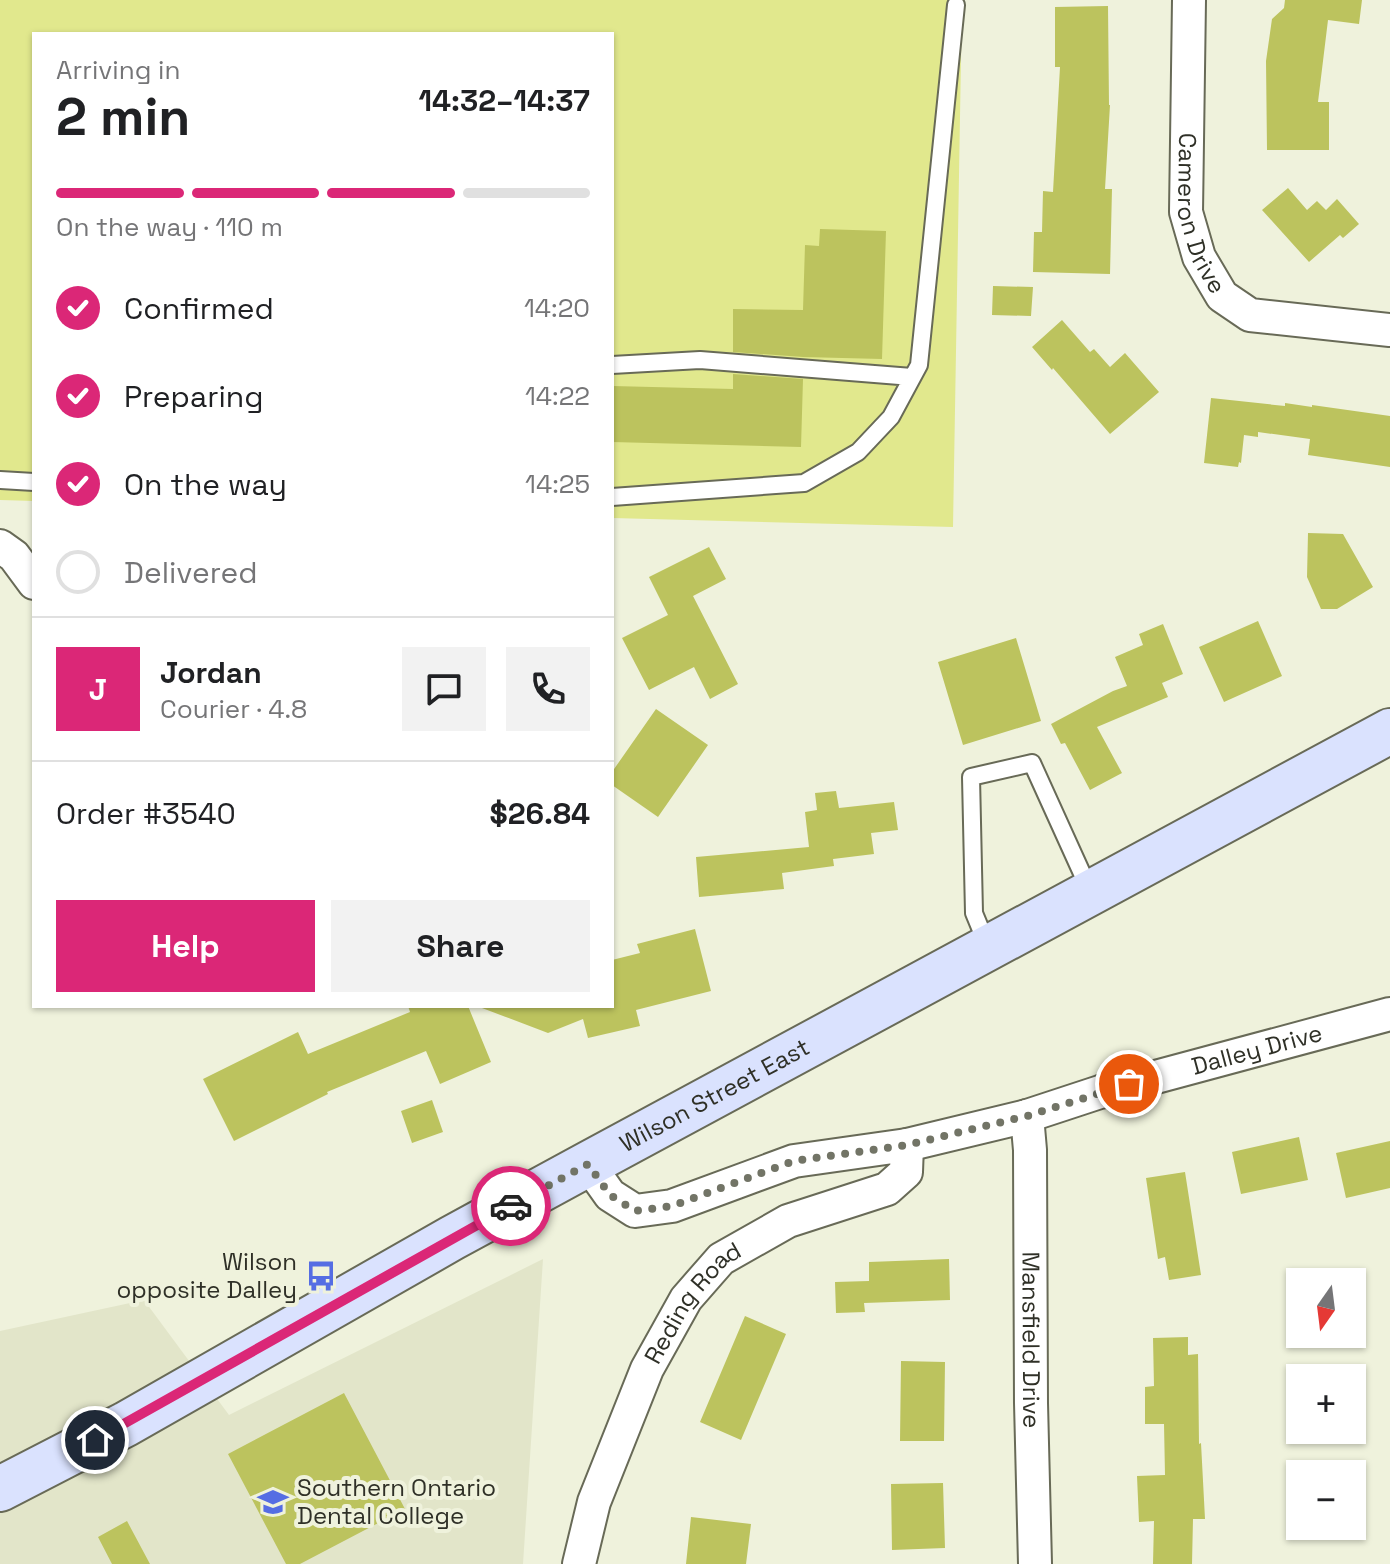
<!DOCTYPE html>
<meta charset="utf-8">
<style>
:root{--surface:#fff;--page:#f2f2f2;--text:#202124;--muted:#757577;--line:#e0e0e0;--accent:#db2777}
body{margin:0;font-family:"Space Grotesk",sans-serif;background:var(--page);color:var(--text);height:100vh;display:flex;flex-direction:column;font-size:30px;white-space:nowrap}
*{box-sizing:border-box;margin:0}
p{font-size:26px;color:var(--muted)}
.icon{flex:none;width:44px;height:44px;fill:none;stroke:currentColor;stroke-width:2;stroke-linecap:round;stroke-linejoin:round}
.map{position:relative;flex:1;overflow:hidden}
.side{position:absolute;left:32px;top:32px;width:582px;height:976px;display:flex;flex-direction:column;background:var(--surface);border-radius:0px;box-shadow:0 2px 6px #0004}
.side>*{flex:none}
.needle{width:52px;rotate:194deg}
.tools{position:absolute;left:1286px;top:1268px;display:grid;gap:16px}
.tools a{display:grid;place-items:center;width:80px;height:80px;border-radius:0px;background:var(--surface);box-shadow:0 2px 6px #0004;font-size:40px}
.pin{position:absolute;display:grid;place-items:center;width:68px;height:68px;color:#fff;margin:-34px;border:4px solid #fff;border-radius:50%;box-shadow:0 2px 8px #0007}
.courier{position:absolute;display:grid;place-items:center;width:80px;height:80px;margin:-40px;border:6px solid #db2777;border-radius:50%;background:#fff;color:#222;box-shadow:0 2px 10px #0007}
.head em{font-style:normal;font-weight:600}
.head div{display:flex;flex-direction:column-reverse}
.head{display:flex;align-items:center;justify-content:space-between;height:136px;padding:0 24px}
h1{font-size:52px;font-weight:600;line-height:60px}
.bar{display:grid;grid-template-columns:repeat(4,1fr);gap:12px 8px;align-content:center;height:96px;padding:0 24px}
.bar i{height:10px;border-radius:6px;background:var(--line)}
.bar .selected{background:var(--accent)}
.bar p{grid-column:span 4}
.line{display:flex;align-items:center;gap:20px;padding:0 24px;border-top:2px solid var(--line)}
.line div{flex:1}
.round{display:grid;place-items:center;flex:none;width:84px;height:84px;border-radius:0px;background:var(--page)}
ol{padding:0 24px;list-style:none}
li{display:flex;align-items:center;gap:24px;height:88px}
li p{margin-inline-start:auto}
li .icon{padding:8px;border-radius:50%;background:var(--accent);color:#fff;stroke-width:4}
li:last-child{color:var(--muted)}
li i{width:44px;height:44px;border:4px solid var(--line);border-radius:50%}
.cta{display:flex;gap:16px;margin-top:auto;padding:16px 24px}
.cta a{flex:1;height:92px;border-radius:0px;background:var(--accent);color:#fff;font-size:32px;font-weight:600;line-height:92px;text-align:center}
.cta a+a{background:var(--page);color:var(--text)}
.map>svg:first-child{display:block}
.built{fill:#e2e5c9}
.green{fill:#e1e88d}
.building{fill:#bcc35e}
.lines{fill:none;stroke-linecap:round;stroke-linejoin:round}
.lane-casing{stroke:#686a57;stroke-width:20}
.street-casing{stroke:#686a57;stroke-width:36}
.secondary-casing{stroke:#686a57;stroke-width:48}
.lane{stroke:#fff;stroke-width:16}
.street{stroke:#fff;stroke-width:32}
.secondary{stroke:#dae2fe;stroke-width:44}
.done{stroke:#727466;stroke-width:8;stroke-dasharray:0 14.4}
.route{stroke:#db2777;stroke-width:10}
.labels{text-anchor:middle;stroke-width:8;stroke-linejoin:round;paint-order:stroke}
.street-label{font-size:24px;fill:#2f3027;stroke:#eff2dc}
.poi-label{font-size:24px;fill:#2f3027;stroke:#eff2dc;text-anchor:end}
</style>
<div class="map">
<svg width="1390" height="1564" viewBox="0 0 1390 1564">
<rect width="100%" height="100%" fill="#eff2dc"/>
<path class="built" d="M 543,1259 L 523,1564 L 0,1564 L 0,1331 L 144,1300 L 229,1415 Z"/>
<path class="green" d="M 0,0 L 962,0 L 953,527 L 612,518 L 612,34 L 34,34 L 34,501 L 0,500 Z"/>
<path class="building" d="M 1285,0 L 1362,0 L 1359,24 L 1328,20 L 1318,102 L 1329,102 L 1329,150 L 1267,150 L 1266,61 L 1272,19 L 1284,8 Z
M 1108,6 L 1109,105 L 1110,105 L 1105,189 L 1112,189 L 1110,274 L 1033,272 L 1034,232 L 1042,232 L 1043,191 L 1053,192 L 1060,67 L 1055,67 L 1055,7 Z
M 1288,188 L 1307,210 L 1317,201 L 1326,210 L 1337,199 L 1359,224 L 1343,238 L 1340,235 L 1309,262 L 1262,210 Z
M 820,229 L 886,231 L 882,359 L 803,357 L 733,352 L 733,309 L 803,310 L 805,245 L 819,246 Z
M 993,286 L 1033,287 L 1031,316 L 992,315 Z
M 1062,320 L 1090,352 L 1094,349 L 1110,367 L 1125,353 L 1159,392 L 1110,434 L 1053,368 L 1052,370 L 1032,347 Z
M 733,374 L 803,379 L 801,447 L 612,442 L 612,386 L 733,389 Z
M 1211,398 L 1285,406 L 1285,403 L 1312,407 L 1312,405 L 1390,416 L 1390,467 L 1308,455 L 1310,439 L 1258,432 L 1258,437 L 1244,435 L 1241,463 L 1239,462 L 1238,467 L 1204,463 Z
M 1308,533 L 1343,534 L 1373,587 L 1337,609 L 1321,609 L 1307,577 Z
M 709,547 L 726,579 L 693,596 L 738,684 L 710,699 L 694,667 L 649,690 L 622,638 L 668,615 L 649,577 Z
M 1258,621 L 1282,676 L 1224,702 L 1199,647 Z
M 1163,624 L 1183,674 L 1162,683 L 1168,697 L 1097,727 L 1122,773 L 1090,790 L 1065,743 L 1061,744 L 1051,724 L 1113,691 L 1127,686 L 1115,657 L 1143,645 L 1139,634 Z
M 1016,638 L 1041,721 L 963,745 L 938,662 Z
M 656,709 L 708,745 L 658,817 L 612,785 L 612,772 Z
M 836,791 L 839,808 L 894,802 L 898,830 L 871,833 L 874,854 L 833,859 L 834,866 L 782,873 L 784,889 L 699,897 L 696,857 L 809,847 L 805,812 L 817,810 L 815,793 Z
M 695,929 L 711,991 L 636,1010 L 640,1026 L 588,1038 L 583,1019 L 548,1033 L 482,1008 L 483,1006 L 612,1006 L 612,960 L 640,953 L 637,944 Z
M 408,1006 L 468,1006 L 491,1062 L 440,1084 L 426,1051 L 327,1092 L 328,1094 L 234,1141 L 203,1079 L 298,1032 L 308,1054 L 410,1012 Z
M 432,1100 L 443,1132 L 412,1143 L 401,1111 Z
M 1299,1137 L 1308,1180 L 1241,1194 L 1232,1152 Z
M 1390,1141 L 1390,1188 L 1346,1198 L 1336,1153 Z
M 1185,1172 L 1201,1275 L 1169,1280 L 1165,1257 L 1158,1259 L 1146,1178 Z
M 949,1259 L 950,1300 L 864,1303 L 865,1312 L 836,1313 L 835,1282 L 869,1281 L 869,1262 Z
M 745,1316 L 786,1334 L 741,1440 L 700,1422 Z
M 1188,1337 L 1188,1355 L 1198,1354 L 1199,1444 L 1201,1443 L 1205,1519 L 1193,1519 L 1192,1564 L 1153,1564 L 1154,1521 L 1139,1522 L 1137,1476 L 1165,1475 L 1164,1424 L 1145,1424 L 1145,1387 L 1154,1386 L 1153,1338 Z
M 901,1361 L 945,1362 L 944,1441 L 900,1441 Z
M 344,1393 L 405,1509 L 300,1564 L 286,1564 L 228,1454 Z
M 943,1483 L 945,1548 L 892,1550 L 891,1484 Z
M 691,1517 L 751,1524 L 746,1564 L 686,1564 Z
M 127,1521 L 150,1564 L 112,1564 L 98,1537 Z"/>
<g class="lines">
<g class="lane-casing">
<path id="lane" d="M 612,365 L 700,360 L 912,377
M 0,480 L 34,482
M 612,497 L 804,483 L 858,452 L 891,417 L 919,365 L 956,5
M 988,947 L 974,913 L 971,777 L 1032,763 L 1090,891"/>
</g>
<g class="street-casing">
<g id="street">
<path id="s1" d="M 1189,0 L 1186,212 L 1199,257 L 1222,296 L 1250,315 L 1390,330"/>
<path d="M 0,546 L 14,556 L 34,583"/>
<path id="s2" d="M 1027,1116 L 1030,1150 L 1031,1403 L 1035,1564"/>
<path id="s3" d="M 588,1164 L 610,1195 L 635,1211 L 672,1206 L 794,1161 L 907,1145 L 1027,1116 L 1100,1092 L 1390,1014"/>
<path id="s4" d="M 579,1564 L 594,1502 L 647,1369 L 686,1299 L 721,1259 L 788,1221 L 887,1189 L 906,1172 L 907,1145"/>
</g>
</g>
<g class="secondary-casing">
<g id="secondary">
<path id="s5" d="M 0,1489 L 126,1424 L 452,1238 L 588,1164 L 1390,731"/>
</g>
</g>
<use href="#lane" class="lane"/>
<use href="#street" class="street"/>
<use href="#secondary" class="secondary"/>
</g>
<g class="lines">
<path class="done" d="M 511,1206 L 588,1164 L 610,1195 L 635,1211 L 672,1206 L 794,1161 L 907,1145 L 1027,1116 L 1129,1084"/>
<path class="route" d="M 95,1440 L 511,1206"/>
</g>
<defs>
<g id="bus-bare" transform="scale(2.4)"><path d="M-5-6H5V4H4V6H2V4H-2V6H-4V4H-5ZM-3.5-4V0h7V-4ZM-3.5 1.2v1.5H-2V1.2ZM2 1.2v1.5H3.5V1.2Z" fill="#556de3" stroke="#eff2dc" stroke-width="2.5" paint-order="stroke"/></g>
<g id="university-bare" transform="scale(2.4)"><path d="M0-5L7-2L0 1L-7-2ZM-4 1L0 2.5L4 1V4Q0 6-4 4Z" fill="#556de3" stroke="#eff2dc" stroke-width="2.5" paint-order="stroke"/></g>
</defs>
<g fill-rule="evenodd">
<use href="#bus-bare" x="321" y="1276"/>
<use href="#university-bare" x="273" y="1502"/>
</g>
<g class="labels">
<g class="street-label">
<text dy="8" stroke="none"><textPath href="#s1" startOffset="216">Cameron Drive</textPath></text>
<text dy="8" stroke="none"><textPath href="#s3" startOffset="712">Dalley Drive</textPath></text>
<text dy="8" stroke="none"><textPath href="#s5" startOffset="816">Wilson Street East</textPath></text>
<text dy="8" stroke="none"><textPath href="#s4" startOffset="288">Reding Road</textPath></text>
<text dy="8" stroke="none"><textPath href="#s2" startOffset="224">Mansfield Drive</textPath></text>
</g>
<g class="poi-label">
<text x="297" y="1270">Wilson<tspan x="297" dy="28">opposite Dalley</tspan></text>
<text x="297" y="1496" text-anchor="start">Southern Ontario<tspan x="297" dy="28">Dental College</tspan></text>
</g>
</g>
</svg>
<div class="tools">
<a><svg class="needle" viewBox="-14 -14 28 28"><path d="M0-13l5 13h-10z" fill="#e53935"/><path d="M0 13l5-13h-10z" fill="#757577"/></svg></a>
<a>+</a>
<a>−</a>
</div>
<div class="pin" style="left:1129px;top:1084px;background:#ea580c"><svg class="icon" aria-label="bag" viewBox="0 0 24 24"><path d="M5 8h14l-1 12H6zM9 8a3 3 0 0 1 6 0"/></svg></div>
<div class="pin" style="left:95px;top:1440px;background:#1f2937"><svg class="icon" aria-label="home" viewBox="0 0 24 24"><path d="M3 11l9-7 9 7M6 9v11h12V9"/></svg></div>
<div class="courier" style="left:511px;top:1206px"><svg class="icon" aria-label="car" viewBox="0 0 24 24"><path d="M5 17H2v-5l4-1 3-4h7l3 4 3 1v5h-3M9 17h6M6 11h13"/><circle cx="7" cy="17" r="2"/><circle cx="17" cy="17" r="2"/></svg></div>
<section class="side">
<div class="head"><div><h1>2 min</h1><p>Arriving in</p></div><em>14:32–14:37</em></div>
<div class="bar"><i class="selected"></i><i class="selected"></i><i class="selected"></i><i></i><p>On the way · 110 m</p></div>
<ol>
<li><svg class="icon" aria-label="check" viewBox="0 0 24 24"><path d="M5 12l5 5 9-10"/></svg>Confirmed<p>14:20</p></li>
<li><svg class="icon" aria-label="check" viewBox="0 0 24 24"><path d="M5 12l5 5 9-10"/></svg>Preparing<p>14:22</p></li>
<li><svg class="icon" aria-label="check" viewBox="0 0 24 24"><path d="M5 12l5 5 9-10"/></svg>On the way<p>14:25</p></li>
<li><i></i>Delivered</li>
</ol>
<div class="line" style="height:144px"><b class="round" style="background:var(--accent);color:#fff">J</b><div><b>Jordan</b><p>Courier · 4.8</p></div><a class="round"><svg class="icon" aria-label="chat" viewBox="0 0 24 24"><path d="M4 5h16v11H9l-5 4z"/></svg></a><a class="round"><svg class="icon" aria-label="phone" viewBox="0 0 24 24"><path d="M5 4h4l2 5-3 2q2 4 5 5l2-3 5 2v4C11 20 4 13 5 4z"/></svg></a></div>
<div class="line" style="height:104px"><div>Order #3540</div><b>$26.84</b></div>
<div class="cta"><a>Help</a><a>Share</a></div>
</section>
</div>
